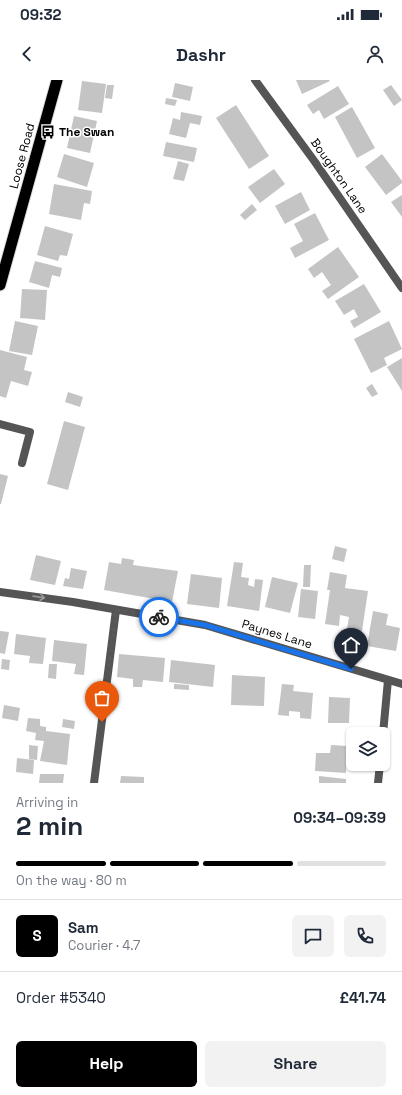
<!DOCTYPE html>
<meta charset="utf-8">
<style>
:root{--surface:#fff;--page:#f2f2f3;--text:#1f2937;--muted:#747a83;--line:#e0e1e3;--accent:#000}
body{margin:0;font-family:"Space Grotesk",sans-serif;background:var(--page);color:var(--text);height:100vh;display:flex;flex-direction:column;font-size:15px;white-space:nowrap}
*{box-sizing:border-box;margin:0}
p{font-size:13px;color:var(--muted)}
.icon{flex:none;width:22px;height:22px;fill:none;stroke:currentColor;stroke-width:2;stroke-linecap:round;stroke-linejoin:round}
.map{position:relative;height:703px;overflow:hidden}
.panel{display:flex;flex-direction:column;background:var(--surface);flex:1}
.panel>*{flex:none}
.controls{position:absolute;left:346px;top:647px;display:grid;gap:8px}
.controls a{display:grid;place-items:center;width:44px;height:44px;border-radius:6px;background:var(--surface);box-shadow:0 1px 3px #0004;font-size:20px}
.pin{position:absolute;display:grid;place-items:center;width:34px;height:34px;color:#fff;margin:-41px -17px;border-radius:50% 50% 50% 0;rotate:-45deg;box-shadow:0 0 4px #0007}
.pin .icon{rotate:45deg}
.courier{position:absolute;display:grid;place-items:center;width:40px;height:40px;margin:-20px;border:3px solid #1a73e8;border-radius:50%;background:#fff;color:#222;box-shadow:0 1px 5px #0007}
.headline em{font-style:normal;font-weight:800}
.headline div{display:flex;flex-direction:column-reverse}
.headline{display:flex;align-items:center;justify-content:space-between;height:68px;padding:0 16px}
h1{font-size:26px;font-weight:800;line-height:30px}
.bar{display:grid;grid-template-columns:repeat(4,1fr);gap:6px 4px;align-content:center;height:48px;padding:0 16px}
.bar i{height:5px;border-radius:3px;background:var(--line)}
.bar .active{background:var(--accent)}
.bar p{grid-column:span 4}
.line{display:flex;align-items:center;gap:10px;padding:0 16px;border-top:1px solid var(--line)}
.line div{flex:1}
.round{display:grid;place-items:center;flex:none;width:42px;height:42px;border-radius:6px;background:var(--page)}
.primary-button{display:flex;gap:8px;margin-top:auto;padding:8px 16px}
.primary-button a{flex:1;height:46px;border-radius:6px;background:var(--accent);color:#fff;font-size:16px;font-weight:800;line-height:46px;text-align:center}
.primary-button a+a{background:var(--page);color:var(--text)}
.status{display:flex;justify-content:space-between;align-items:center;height:28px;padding:0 20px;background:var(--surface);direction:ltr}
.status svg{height:11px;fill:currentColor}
header{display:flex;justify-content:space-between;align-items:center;height:52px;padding:0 16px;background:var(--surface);font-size:18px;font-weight:800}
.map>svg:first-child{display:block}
.building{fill:#c4c4c4}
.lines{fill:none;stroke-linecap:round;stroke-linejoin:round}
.trunk-casing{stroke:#dbdbdb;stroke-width:13}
.minor{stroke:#555;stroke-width:8}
.trunk{stroke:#000;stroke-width:11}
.oneway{stroke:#999}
.done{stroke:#595959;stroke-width:4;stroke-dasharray:0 7.2}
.route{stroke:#1a73e8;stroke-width:5}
.labels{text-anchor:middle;stroke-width:3;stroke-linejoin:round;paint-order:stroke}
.poi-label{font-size:12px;font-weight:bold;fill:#000;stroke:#fff;text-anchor:start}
.street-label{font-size:12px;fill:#000;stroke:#fff}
</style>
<div class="status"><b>09:32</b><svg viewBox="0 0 49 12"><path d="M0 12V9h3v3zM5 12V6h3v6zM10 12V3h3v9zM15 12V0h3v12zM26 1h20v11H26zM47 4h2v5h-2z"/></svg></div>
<header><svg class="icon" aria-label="back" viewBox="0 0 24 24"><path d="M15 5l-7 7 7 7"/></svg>Dashr<svg class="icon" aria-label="person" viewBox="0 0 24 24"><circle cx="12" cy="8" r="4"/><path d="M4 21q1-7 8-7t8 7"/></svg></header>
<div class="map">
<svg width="402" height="703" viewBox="0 0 402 703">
<rect width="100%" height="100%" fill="#fff"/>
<path class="building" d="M 296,0 L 329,0 L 330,1 L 302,14 Z
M 82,1 L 106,4 L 102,33 L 78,30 Z
M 175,3 L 193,7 L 190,21 L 172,17 Z
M 107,5 L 114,5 L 112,19 L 105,18 Z
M 391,5 L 402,20 L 394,26 L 383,10 Z
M 338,6 L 349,24 L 324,39 L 319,30 L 313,34 L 307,25 Z
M 166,18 L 177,20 L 175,26 L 165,24 Z
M 236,25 L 269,76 L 249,89 L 216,38 Z
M 352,27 L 375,68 L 357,78 L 335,37 Z
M 181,32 L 202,36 L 200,45 L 190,43 L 186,58 L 169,54 L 173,38 L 180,40 Z
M 74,36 L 97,41 L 90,73 L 67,68 Z
M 166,62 L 197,68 L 194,82 L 163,76 Z
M 64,74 L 94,83 L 87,107 L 57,97 Z
M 382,74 L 402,101 L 402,103 L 386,115 L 365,87 Z
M 178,81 L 189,84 L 184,101 L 173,99 Z
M 274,89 L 285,104 L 260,123 L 248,107 Z
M 54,104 L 92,111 L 90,124 L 84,123 L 81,140 L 49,134 Z
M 301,112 L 310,130 L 285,144 L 275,126 Z
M 402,115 L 402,137 L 391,122 Z
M 252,124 L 257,130 L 245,140 L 240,135 Z
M 315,133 L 329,160 L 295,178 L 290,168 L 303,161 L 294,144 Z
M 45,146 L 73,154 L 67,176 L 60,175 L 58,181 L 37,175 Z
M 338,167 L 359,197 L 328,219 L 322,211 L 331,205 L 322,192 L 314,198 L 308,189 Z
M 35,181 L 62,188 L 60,197 L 52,195 L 49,208 L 29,202 Z
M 364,204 L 381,232 L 354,248 L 350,241 L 358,237 L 354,229 L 344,235 L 335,221 Z
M 22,209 L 47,210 L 45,240 L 20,238 Z
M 15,241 L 38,246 L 32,275 L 9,271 Z
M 389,241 L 402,269 L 384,278 L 387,285 L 371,293 L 354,259 Z
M 0,270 L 27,277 L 24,290 L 32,292 L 28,306 L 11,301 L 6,318 L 0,316 Z
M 402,278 L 402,311 L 387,287 Z
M 372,304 L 378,314 L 372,317 L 366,308 Z
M 68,312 L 83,317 L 80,327 L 65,322 Z
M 64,341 L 85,347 L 68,410 L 47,404 Z
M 0,394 L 8,396 L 1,424 L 0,424 Z
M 335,466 L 347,469 L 344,482 L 332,479 Z
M 36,475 L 61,481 L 55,505 L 30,500 Z
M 122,478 L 134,480 L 133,485 L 178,491 L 172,522 L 104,510 L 109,482 L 121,484 Z
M 234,482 L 243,483 L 241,497 L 249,498 L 248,505 L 254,507 L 255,499 L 263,500 L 259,531 L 227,526 Z
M 304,485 L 311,485 L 310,507 L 303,507 Z
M 71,488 L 87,491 L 83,509 L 63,506 L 65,498 L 69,499 Z
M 330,492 L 347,495 L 345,508 L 368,511 L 362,551 L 347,549 L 349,537 L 340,535 L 339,546 L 325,544 L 330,510 L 327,510 Z
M 191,494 L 222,498 L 219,528 L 187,524 Z
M 272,497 L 298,503 L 290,533 L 265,527 Z
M 301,509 L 318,511 L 315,539 L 298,537 Z
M 373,531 L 388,534 L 386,545 L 400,548 L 396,571 L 367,566 Z
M 0,551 L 9,552 L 5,574 L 0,573 Z
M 16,554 L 46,558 L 43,584 L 29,583 L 30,576 L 14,574 Z
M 54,560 L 87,564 L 84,595 L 74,594 L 76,584 L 52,581 Z
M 119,574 L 165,578 L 163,602 L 143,600 L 142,607 L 133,607 L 133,599 L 117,597 Z
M 2,579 L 10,580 L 9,590 L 1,589 Z
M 171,580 L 215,585 L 213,607 L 169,602 Z
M 49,584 L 57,584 L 56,599 L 48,598 Z
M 232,595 L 265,597 L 264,626 L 231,625 Z
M 174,604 L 189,605 L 189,610 L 174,609 Z
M 282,604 L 294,605 L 293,611 L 313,613 L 311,639 L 300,638 L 300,632 L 289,631 L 289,636 L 278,635 Z
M 329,617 L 350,618 L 349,643 L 328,643 Z
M 4,625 L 20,628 L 18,641 L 2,638 Z
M 28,638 L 40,639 L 40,646 L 46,647 L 46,651 L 70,654 L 67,685 L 40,681 L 44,661 L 35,660 L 36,653 L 26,651 Z
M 63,639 L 75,641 L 74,649 L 62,647 Z
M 29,665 L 38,666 L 37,680 L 29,679 Z
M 331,665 L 347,666 L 346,693 L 315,691 L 316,673 L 330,673 Z
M 17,678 L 34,680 L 33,694 L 16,692 Z
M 40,694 L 64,694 L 63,703 L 39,703 Z
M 121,696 L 144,697 L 144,703 L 120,703 Z
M 319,696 L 346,699 L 346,703 L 319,703 Z"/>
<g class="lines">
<g class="trunk-casing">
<path id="trunk" d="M 0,205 L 57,0"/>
</g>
<path class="minor" d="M 255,0 L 315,82 L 402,208
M 0,344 L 30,352 L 22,383
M 0,512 L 73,522 L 205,545 L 402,604
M 383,654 L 388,600
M 94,703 L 116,530
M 378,703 L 380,684"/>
<use href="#trunk" class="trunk"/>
</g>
<defs><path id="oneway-shaft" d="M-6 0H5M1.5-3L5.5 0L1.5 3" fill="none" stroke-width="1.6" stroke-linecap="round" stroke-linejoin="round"/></defs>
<use class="oneway" href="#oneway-shaft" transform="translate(39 517) rotate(8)"/>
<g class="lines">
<path class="done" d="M 102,642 L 116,530 L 159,537"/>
<path class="route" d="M 159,537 L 205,545 L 351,589"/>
</g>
<defs>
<g id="bus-bare" transform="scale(1.08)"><path d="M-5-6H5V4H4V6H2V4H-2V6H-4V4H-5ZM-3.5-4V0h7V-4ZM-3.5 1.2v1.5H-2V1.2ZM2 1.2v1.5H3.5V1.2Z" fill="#000" stroke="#fff" stroke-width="2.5" paint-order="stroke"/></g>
</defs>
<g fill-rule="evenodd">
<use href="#bus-bare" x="48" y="52"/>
</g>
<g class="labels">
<g class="poi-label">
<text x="59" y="56">The Swan</text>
</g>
<g class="street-label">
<text transform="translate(22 76) rotate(-75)" y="4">Loose Road</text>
<text transform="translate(339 96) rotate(55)" y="4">Boughton Lane</text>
<text transform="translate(277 554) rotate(17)" y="4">Paynes Lane</text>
</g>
</g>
</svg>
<div class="controls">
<a><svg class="icon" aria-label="layers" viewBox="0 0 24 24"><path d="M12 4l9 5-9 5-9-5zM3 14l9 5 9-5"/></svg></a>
</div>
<div class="pin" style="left:102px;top:642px;background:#ea580c"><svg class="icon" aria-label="bag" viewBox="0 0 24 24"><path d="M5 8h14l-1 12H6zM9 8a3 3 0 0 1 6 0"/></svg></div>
<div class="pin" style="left:351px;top:589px;background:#1f2937"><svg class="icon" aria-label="home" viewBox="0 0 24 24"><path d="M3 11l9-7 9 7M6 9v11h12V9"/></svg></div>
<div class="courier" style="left:159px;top:537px"><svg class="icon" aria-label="bike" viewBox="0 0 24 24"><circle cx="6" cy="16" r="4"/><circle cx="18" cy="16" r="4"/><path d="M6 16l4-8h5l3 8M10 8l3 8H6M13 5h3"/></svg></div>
</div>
<section class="panel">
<div class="headline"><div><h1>2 min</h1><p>Arriving in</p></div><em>09:34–09:39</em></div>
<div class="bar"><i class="active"></i><i class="active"></i><i class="active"></i><i></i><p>On the way · 80 m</p></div>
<div class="line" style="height:72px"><b class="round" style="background:var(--accent);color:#fff">S</b><div><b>Sam</b><p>Courier · 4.7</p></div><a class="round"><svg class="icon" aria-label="chat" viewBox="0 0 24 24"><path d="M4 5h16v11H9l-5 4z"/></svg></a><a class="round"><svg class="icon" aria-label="phone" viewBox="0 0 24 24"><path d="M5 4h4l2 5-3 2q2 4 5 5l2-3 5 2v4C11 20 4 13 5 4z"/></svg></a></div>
<div class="line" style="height:52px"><div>Order #5340</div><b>£41.74</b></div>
<div class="primary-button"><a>Help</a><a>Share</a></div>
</section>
